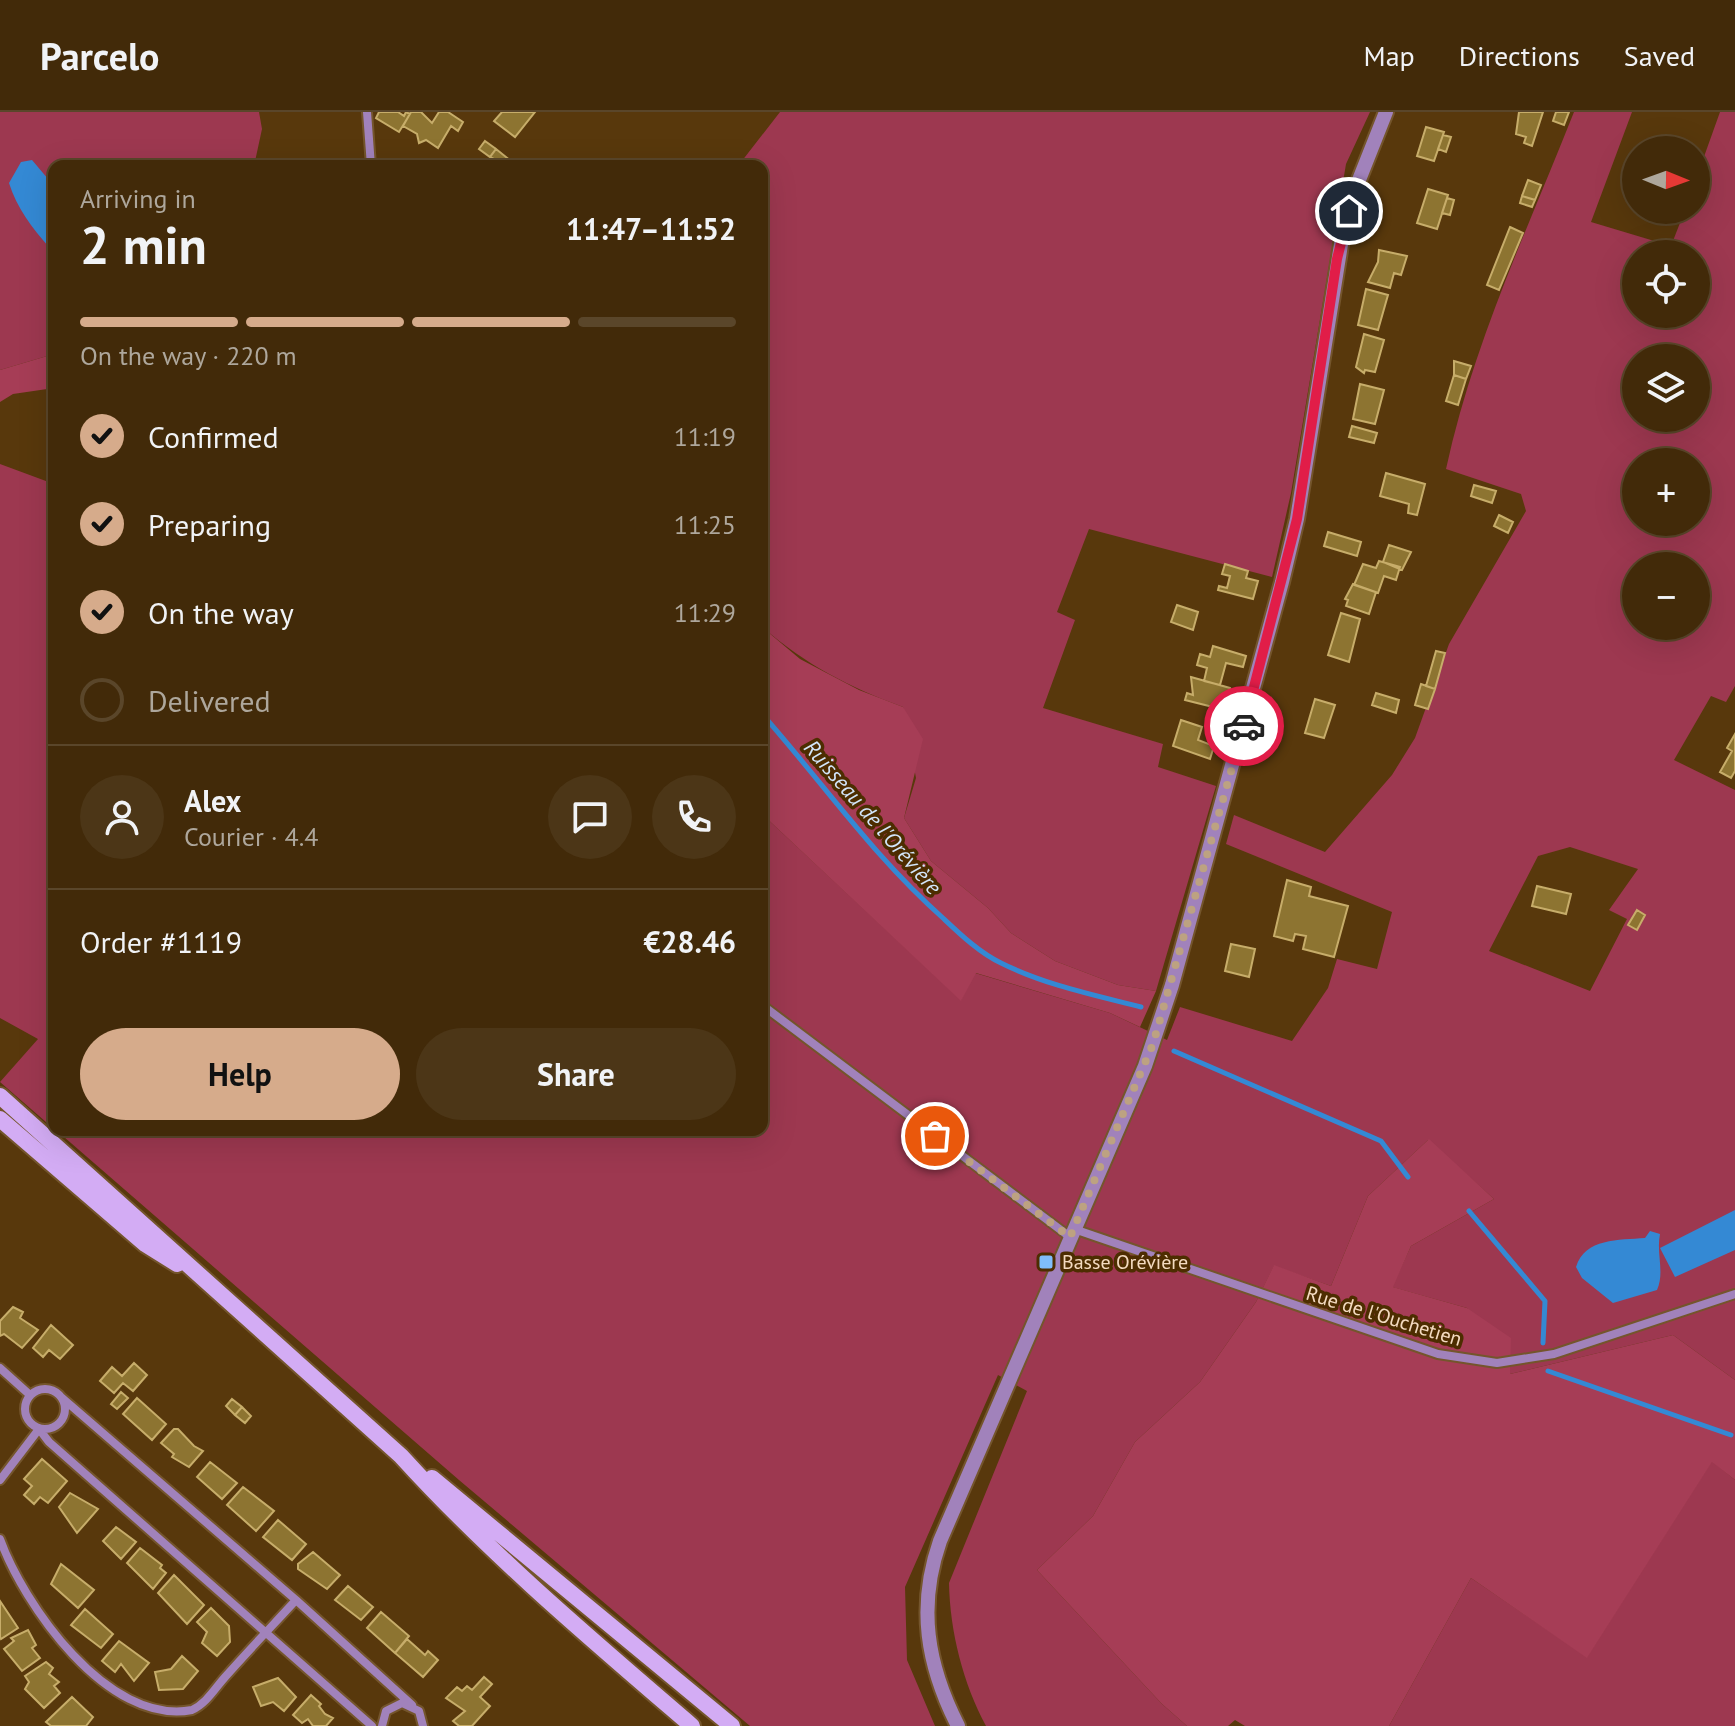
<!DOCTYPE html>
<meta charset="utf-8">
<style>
:root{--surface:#422a09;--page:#4c3617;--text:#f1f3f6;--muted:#aea79c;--line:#5a462a;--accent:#d6ab8b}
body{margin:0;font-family:"PT Sans",sans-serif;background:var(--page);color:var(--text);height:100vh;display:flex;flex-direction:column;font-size:30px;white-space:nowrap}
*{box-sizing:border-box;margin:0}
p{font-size:26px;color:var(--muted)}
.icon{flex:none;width:44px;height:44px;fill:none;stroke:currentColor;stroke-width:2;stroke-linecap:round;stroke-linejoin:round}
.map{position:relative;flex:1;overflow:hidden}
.side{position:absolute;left:48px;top:48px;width:720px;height:976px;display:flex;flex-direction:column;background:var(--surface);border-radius:16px;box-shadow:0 8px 32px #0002,0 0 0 2px var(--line)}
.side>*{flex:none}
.needle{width:52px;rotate:91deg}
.controls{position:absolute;left:1622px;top:24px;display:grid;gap:16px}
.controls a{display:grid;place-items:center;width:88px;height:88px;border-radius:50%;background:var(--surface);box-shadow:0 8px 32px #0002,0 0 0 2px var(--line);font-size:40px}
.pin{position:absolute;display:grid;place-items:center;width:68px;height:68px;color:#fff;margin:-34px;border:4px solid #fff;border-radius:50%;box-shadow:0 2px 8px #0007}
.courier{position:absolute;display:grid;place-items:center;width:80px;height:80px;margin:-40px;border:6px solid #e11d48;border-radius:50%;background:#fff;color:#222;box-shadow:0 2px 10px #0007}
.summary em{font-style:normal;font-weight:700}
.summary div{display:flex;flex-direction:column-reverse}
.summary{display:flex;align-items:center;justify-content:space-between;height:136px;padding:0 32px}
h1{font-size:52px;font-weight:700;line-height:60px}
.bar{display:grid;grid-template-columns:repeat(4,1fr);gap:12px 8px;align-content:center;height:96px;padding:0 32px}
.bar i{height:10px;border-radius:6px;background:var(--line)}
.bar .selected{background:var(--accent)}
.bar p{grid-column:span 4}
.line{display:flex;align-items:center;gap:20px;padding:0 32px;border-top:2px solid var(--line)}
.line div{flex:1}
.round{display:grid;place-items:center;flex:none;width:84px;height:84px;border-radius:42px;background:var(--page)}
ol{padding:0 32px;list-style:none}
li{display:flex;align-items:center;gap:24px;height:88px}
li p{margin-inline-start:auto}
li .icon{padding:8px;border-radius:50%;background:var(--accent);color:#111;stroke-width:4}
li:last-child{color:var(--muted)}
li i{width:44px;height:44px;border:4px solid var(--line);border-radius:50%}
.button{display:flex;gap:16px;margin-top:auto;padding:16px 32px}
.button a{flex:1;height:92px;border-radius:48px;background:var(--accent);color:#111;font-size:32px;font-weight:700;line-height:92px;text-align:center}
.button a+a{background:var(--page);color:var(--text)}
header{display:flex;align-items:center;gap:48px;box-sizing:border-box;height:112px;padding:0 40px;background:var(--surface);border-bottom:2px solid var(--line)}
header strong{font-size:38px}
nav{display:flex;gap:44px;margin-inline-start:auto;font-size:28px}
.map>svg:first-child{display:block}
.green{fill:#9d3850;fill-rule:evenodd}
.forest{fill:#a63d56}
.water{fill:#3489d4}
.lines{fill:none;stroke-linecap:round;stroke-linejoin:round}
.stream{stroke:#3489d4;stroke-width:5}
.building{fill:#8d7431;stroke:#c7ad6a;stroke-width:2}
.minor-casing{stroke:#74552c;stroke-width:12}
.tertiary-casing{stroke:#74552c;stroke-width:18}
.secondary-casing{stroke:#74552c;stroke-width:20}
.minor{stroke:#a182bb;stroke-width:8}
.tertiary{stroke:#a182bb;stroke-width:14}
.secondary{stroke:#d3acf4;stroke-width:16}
.done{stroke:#bda281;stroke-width:8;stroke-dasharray:0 14.4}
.route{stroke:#e11d48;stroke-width:10}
.poi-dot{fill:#7fbdfa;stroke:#4d2d00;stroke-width:3}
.labels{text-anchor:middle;stroke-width:7;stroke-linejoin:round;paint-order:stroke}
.poi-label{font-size:20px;fill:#f4dbc0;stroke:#4d2d00;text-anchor:start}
.street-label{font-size:20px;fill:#f4dbc0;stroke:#4d2d00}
.water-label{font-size:22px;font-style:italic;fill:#d3e6fa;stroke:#4d2d00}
</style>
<header>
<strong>Parcelo</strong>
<nav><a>Map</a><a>Directions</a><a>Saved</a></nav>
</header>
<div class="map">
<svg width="1735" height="1614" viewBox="0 0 1735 1614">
<rect width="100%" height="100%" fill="#58380c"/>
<path class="green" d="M 0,0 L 259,0 L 262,17 L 254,54 L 54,54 L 54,242 L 0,258 Z
M 780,0 L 1370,0 L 1346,52 L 1291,381 L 1272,465 L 1089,417 L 1057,500 L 1075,508 L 1043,596 L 1163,632 L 1158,655 L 1216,674 L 1156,879 L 1118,873 L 1055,849 L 1011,821 L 988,796 L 931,749 L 904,706 L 916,666 L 903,595 C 847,574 808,554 762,515 L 762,54 L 738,54 Z
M 1574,0 L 1632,0 L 1591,110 L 1671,134 L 1685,98 L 1696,98 L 1696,67 L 1720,0 L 1735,0 L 1735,574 L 1726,590 L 1711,584 L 1674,648 L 1735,678 L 1735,1268 L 1673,1223 L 1510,1262 L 1467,1196 L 1392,1175 L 1411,1134 L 1494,1087 L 1428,1028 L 1368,1084 L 1331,1174 L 1274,1154 L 1256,1190 L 1200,1270 L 1135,1330 L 1093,1404 L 1037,1458 L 1162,1592 L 1187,1614 L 986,1614 C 963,1571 950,1520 949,1471 L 1027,1279 L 998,1263 L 905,1475 L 907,1548 L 935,1614 L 750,1614 L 459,1368 L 56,1018 L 762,1018 L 762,702 L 961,888 L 975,861 L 1110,901 L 1167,928 L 1180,895 L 1292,929 L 1328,876 L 1337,847 L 1377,857 L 1392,800 L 1226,732 L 1234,703 L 1325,740 L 1392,663 L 1415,626 L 1449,532 L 1526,399 L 1521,382 L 1446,357 C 1473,232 1527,119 1574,0 ZM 1636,142 L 1696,142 L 1696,202 L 1636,202 ZM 1636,246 L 1696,246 L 1696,306 L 1636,306 ZM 1636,350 L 1696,350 L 1696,410 L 1636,410 ZM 1636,454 L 1696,454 L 1696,514 L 1636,514 ZM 1570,735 L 1638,757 L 1609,798 L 1627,807 L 1590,879 L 1489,839 L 1538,744 Z
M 0,352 L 54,372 L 54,1017 L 0,970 L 38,927 L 0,906 Z
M 1712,1349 L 1735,1368 L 1735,1614 L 1389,1614 L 1471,1466 L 1587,1545 Z"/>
<path class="forest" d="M 54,242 L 54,276 L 13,282 L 0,290 L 0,258 Z
M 762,515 L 800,547 L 859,578 L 903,595 L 923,627 L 904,706 L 931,749 L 988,796 L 1011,821 L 1055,849 L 1118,873 L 1156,879 L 1140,915 L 1110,901 L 976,861 L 961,889 L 762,702 Z
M 1429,1027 L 1494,1087 L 1411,1134 L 1393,1175 L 1467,1196 L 1511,1226 L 1510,1262 L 1673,1223 L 1735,1268 L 1735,1368 L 1712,1350 L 1587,1546 L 1471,1466 L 1389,1614 L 1245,1614 L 1235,1608 L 1228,1614 L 1187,1614 L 1162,1592 L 1037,1458 L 1093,1404 L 1135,1330 L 1200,1270 L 1256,1190 L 1274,1153 L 1331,1174 L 1368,1084 Z"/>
<path class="water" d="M 32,48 L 54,74 L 54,134 L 49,135 C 32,116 17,96 9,71 L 21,50 Z
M 1735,1098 L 1735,1138 L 1675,1165 L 1660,1136 Z
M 1650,1119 L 1660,1122 C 1656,1142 1665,1160 1657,1178 L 1613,1191 L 1582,1166 L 1576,1155 C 1585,1126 1619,1128 1645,1126 Z"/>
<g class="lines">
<path class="stream" d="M 762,602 C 824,672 872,743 944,807 C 961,823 980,841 1001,851 C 1045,873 1094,883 1141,895
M 1174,939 L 1381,1029 L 1408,1065
M 1469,1099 L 1545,1189 L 1543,1231
M 1548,1259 L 1731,1323"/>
</g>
<path class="building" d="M 379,0 L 398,0 L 404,4 L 406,0 L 410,2 L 399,20 L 376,6 Z
M 411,0 L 421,0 L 432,11 L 439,0 L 448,0 L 463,10 L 458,19 L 451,14 L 438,36 L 426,28 L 419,31 L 417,22 L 403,14 Z
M 502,0 L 535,0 L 515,25 L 494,9 Z
M 1519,0 L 1543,0 L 1532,34 L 1524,31 L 1526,25 L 1516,22 Z
M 1556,0 L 1569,0 L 1564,13 L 1553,9 Z
M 1426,15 L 1444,20 L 1434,49 L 1417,44 Z
M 1443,23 L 1451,25 L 1446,40 L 1438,37 Z
M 485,29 L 496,37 L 490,45 L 479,37 Z
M 496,37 L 511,49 L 507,54 L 490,45 Z
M 1528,68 L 1541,73 L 1535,88 L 1522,84 Z
M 1428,77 L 1448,83 L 1437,117 L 1417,111 Z
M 1522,84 L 1535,88 L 1532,95 L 1520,91 Z
M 1447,86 L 1454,88 L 1450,103 L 1442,101 Z
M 1510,115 L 1523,121 L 1499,178 L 1487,173 Z
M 1379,138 L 1407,144 L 1401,163 L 1394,161 L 1390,176 L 1368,170 L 1378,150 Z
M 1366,177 L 1388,183 L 1378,218 L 1358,213 Z
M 1364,222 L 1384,228 L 1375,260 L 1365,258 L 1364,261 L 1356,255 Z
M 1454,249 L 1471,254 L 1466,267 L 1454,263 Z
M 1454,263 L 1466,267 L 1458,293 L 1446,289 Z
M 1360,272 L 1384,278 L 1375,312 L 1353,307 Z
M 1352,314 L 1377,321 L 1374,331 L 1349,325 Z
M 1386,361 L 1425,372 L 1417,403 L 1408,401 L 1409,392 L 1380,384 Z
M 1474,373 L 1496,379 L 1492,391 L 1471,384 Z
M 1499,403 L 1513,410 L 1508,421 L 1494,414 Z
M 1328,420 L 1361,430 L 1357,444 L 1324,434 Z
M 1389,433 L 1411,440 L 1402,458 L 1383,450 Z
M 1379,449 L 1400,455 L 1396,468 L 1384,464 L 1378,481 L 1354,473 L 1363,452 L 1376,456 Z
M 1225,452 L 1248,459 L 1246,466 L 1258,469 L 1253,487 L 1218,478 L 1219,474 L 1227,476 L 1230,464 L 1222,462 Z
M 1353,472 L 1376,480 L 1369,502 L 1346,494 L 1348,488 L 1345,487 Z
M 1177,493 L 1198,500 L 1193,518 L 1171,510 Z
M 1341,501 L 1360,507 L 1349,550 L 1328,543 Z
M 1213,534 L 1246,544 L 1243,555 L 1226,551 L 1220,573 L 1204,569 L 1207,556 L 1197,553 L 1200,542 L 1210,545 Z
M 1436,539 L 1445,541 L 1435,577 L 1426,574 Z
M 1191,565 L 1230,576 L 1226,593 L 1219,590 L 1217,596 L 1185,588 L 1187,581 L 1193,583 Z
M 1421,572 L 1435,577 L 1428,597 L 1415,593 Z
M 1376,581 L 1399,588 L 1396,601 L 1372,593 Z
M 1315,587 L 1335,593 L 1324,626 L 1305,621 Z
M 1181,608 L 1202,615 L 1198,628 L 1214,634 L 1210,647 L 1173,634 Z
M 1735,622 L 1735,659 L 1731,666 L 1720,660 L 1732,639 L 1727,636 Z
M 1287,768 L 1311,775 L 1309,784 L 1348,794 L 1334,845 L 1303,837 L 1306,824 L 1295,822 L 1293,829 L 1274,824 Z
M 1537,774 L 1571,782 L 1566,802 L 1532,794 Z
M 1637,798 L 1645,803 L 1637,818 L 1628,813 Z
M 1231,832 L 1255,837 L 1249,865 L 1225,859 Z
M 13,1195 L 23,1200 L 20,1206 L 38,1218 L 22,1236 L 4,1222 L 0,1224 L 0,1209 Z
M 51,1213 L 73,1233 L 60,1247 L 49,1238 L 43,1245 L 33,1236 Z
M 134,1251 L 147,1263 L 133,1279 L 123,1271 L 114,1281 L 100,1269 L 112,1255 L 122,1264 Z
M 121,1280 L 128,1286 L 117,1297 L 111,1292 Z
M 137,1286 L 166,1312 L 152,1328 L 123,1302 Z
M 232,1287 L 242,1295 L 235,1303 L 226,1294 Z
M 242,1295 L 251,1304 L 245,1311 L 235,1303 Z
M 174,1317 L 178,1317 L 194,1334 L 203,1339 L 189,1355 L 172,1345 L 174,1342 L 161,1331 Z
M 42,1347 L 67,1369 L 48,1391 L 40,1385 L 34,1392 L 24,1383 L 32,1374 L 24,1367 Z
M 210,1350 L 237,1371 L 222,1387 L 197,1365 Z
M 243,1375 L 274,1399 L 256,1419 L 227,1393 Z
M 70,1381 L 98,1397 L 77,1421 L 59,1395 Z
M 278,1408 L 306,1432 L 292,1448 L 263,1425 Z
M 116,1415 L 136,1430 L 121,1447 L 103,1429 Z
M 140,1436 L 162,1453 L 160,1456 L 166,1461 L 153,1477 L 127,1451 Z
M 313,1440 L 340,1463 L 327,1477 L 298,1457 L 298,1452 Z
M 61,1452 L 94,1478 L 78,1496 L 51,1472 Z
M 174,1463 L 204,1493 L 187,1512 L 158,1481 Z
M 348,1474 L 373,1495 L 361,1508 L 335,1488 Z
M 0,1489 L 18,1516 L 1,1527 L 0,1525 Z
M 211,1496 L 229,1514 L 230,1530 L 217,1544 L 202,1531 L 207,1520 L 197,1510 Z
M 85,1497 L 113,1522 L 101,1536 L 71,1513 Z
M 381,1500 L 409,1524 L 395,1541 L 367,1516 Z
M 28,1518 L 36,1533 L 32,1536 L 40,1546 L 22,1559 L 4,1537 L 14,1529 L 11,1526 Z
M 407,1527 L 425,1543 L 428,1539 L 438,1548 L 423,1565 L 395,1541 Z
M 119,1529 L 149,1551 L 134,1569 L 121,1552 L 115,1560 L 102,1549 Z
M 182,1544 L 198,1559 L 183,1577 L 159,1578 L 155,1560 L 171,1557 Z
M 46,1550 L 53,1556 L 49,1562 L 59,1570 L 54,1574 L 60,1581 L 44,1596 L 25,1577 L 29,1570 L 25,1564 Z
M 484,1565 L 492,1572 L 480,1585 L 490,1594 L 472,1614 L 459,1614 L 453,1609 L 465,1599 L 446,1586 L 457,1575 L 462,1579 L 467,1574 L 472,1578 Z
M 278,1566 L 296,1585 L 284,1599 L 273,1590 L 261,1594 L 253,1575 Z
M 311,1583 L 321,1592 L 319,1594 L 325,1602 L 333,1606 L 326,1614 L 313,1614 L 308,1607 L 302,1611 L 293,1603 Z
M 72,1585 L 93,1605 L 86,1614 L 51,1614 L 46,1610 Z"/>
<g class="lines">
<g class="minor-casing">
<path id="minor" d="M 367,0 L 371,54
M 762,893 L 1070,1125
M 1074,1117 L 1438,1242 L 1497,1251 L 1554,1242 L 1735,1182
M 0,1256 L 30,1283
M25 1297a20 20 0 1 1 40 0a20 20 0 1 1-40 0Z
M 61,1285 L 296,1488 L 412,1593
M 0,1368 L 39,1317 L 49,1330 L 372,1614
M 0,1427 C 23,1491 107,1614 192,1598 C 207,1591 215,1576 226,1564 C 249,1538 273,1513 296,1488
M 382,1614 L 386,1599 L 402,1591 L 419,1599 L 423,1614"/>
</g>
<g class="tertiary-casing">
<path id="tertiary" d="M 958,1614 C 927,1553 917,1495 940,1429 L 1145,954 L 1172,873 L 1282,470 L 1297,407 L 1343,120 L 1355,78 L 1386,0"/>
</g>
<g class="secondary-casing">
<path id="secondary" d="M 0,984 L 401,1344 C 490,1442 592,1528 692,1614
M 0,1007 L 145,1132 L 177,1152
M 432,1366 L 732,1614"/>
</g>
<use href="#minor" class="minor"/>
<use href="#tertiary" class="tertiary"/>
<use href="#secondary" class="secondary"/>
</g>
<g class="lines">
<path class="done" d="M 935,1024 L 1070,1125 L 1153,932 L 1244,614"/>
<path class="route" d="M 1244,614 L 1297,407 L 1337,147 L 1349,99"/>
</g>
<rect class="poi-dot" x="1038" y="1142" width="16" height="16" rx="4"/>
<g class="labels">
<g class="poi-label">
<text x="1062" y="1157">Basse Orévière</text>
</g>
<g class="street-label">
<text transform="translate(1384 1204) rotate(17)" y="7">Rue de l'Ouchetien</text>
</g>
<g class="water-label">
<text transform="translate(873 705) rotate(49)" y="8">Ruisseau de l'Orévière</text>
</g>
</g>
</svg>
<div class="controls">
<a><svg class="needle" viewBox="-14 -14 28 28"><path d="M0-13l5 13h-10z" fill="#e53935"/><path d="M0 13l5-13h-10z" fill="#aea79c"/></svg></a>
<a><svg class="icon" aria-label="locate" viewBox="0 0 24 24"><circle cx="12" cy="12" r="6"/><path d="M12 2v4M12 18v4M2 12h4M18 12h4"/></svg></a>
<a><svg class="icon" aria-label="layers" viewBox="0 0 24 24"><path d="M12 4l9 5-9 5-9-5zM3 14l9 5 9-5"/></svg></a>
<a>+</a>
<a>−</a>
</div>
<div class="pin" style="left:935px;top:1024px;background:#ea580c"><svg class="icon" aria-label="bag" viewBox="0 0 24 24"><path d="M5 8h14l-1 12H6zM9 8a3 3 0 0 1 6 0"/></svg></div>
<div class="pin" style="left:1349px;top:99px;background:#1f2937"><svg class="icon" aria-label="home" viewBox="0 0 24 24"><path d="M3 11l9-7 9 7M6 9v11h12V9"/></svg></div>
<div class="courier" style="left:1244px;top:614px"><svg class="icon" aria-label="car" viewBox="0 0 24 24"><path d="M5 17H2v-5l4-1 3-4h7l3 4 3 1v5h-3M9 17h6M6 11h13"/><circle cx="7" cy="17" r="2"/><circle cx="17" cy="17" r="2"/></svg></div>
<section class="side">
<div class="summary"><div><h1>2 min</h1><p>Arriving in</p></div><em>11:47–11:52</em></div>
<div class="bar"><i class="selected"></i><i class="selected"></i><i class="selected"></i><i></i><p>On the way · 220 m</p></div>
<ol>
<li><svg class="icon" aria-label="check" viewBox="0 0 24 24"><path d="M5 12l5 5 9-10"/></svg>Confirmed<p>11:19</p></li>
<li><svg class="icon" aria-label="check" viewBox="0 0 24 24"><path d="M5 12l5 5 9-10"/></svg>Preparing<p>11:25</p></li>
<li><svg class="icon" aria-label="check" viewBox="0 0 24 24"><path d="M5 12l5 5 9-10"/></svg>On the way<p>11:29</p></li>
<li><i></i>Delivered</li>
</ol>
<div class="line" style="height:144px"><a class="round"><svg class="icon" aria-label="person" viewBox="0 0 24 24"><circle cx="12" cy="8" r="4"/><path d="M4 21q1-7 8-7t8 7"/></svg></a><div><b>Alex</b><p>Courier · 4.4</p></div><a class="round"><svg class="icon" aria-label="chat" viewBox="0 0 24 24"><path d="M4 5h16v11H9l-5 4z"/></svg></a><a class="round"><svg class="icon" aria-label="phone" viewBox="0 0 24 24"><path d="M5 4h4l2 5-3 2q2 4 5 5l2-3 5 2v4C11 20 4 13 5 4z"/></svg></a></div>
<div class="line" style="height:104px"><div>Order #1119</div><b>€28.46</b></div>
<div class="button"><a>Help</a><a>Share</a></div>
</section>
</div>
